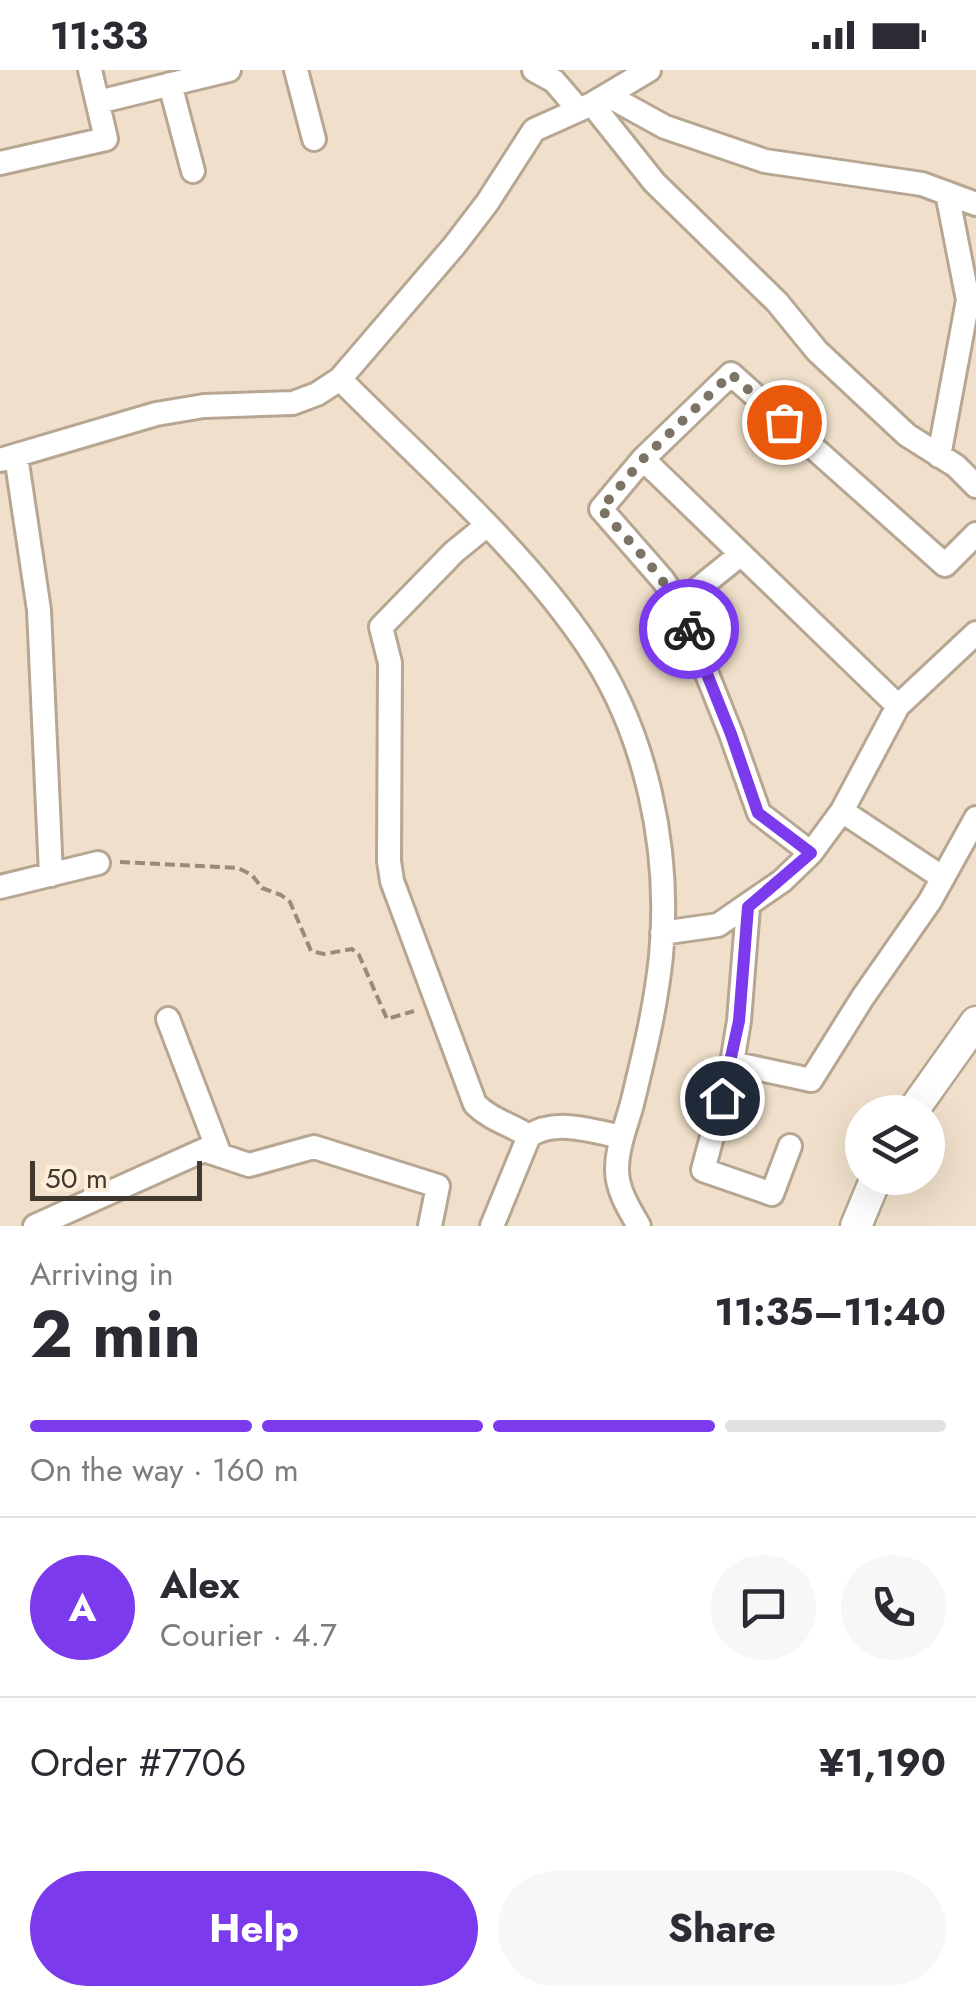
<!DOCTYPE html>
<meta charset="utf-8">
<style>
:root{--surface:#fff;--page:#f7f7f7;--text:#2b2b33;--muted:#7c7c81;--line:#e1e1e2;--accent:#7c3aed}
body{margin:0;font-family:Jost,sans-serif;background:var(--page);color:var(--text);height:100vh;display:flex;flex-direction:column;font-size:38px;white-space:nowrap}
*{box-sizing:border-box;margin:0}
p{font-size:32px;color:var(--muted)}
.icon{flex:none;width:55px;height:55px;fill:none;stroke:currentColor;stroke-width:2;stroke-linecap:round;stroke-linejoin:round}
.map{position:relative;height:1156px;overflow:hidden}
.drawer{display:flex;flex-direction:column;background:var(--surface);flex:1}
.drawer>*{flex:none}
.buttons{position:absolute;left:845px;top:1025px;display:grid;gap:20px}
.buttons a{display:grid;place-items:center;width:100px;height:100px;border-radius:50%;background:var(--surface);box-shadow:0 10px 40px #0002;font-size:50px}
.scale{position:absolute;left:30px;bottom:25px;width:172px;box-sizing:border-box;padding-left:10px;border:5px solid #3e382f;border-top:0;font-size:28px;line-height:35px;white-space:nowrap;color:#3e382f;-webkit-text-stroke:8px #feedd8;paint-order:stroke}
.pin{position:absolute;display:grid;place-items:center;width:85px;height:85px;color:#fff;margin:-42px;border:5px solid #fff;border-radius:50%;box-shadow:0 2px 10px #0007}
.courier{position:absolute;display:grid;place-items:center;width:100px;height:100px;margin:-50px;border:8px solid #7c3aed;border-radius:50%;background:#fff;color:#222;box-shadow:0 2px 12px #0007}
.summary em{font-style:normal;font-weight:700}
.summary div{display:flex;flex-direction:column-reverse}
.summary{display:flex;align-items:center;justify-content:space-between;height:170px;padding:0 30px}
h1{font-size:65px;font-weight:700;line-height:75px}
.bar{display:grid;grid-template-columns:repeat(4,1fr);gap:15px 10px;align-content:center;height:120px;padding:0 30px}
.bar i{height:12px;border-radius:8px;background:var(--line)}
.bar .active{background:var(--accent)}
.bar p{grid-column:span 4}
.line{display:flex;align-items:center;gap:25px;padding:0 30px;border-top:2px solid var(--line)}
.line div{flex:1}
.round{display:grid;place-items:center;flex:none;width:105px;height:105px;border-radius:52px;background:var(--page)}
.button{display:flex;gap:20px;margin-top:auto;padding:20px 30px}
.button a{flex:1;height:115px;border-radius:60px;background:var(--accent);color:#fff;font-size:40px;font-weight:700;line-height:115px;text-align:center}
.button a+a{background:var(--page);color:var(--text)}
.status{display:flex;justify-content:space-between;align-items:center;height:70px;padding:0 50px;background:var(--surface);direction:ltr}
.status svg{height:28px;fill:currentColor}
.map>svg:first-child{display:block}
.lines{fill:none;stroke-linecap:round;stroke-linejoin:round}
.street-casing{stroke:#b6a692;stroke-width:28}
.secondary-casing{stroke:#b6a692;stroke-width:35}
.path{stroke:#968b7c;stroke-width:4;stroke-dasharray:10 5;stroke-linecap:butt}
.street{stroke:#fff;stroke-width:22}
.secondary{stroke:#fff;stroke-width:30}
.done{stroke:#7c7366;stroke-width:10;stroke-dasharray:0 18}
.route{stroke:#7c3aed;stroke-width:12}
</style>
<div class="status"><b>11:33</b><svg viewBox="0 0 49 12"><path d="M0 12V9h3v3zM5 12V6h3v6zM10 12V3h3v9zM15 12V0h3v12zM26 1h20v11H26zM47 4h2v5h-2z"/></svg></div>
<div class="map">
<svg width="976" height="1156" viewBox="0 0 976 1156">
<rect width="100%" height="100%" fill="#f0e0cb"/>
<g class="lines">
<g class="street-casing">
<path id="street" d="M 296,0 L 314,69
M 534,0 L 554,11 L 579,40
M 170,14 L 193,101
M 607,25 L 665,57 L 765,91 L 922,114 L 976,134
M 98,32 L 229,0
M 592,34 L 654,112 L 777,232 L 817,281 L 907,365 L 956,396 L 976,416
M 0,93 L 106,69 L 90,0
M 340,309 C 422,392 522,478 587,575 C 647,663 671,781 661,886 C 656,936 644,985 632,1034 C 626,1056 617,1077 617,1100 C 617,1120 629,1139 639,1156
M 16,386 L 39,540 L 51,805
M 939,386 L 968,230 L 947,123
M 643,389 L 898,636
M 0,390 L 156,344 L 204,336 L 293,333 L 317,324 L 340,309 L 454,176 L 487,133 L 534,60 L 592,34 L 649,0
M 486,456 L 454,482 L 381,557 L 390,593 L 389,791 L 392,811 L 475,1034 C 491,1050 510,1054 529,1066
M 679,534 L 741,484
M 842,741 L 943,808
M 811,783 L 759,743 L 731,664 L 679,534 L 663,510 L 601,439 L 643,389 L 731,304 L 945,495 L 976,464
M 0,817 L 98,793
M 748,837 L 739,951 L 732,993 L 703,1100 L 772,1124 L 790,1076
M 662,863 L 718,855 L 782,811 L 811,783 L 842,741 L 898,636 L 976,563
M 168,949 L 220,1085
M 732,993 L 811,1010 L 863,927 L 930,831 L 976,748
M 35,1156 L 204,1080 L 249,1095 L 314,1077 L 438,1116 L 430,1156
M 492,1156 L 529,1066 C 556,1048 592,1061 622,1067"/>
</g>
<g class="secondary-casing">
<path id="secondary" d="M 912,1042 L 976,952
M 856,1156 L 876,1108"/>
</g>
<path class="path" d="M 120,792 L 238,798 L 252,805 L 262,818 L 281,825 L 290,832 L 311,881 L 324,884 L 352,879 L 359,885 L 387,949 L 414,941"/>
<use href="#street" class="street"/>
<use href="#secondary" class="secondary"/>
</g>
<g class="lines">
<path class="done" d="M 689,559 C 671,511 634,478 601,439 L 643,389 L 731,304 L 784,352"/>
<path class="route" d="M 689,559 L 731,664 L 758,743 L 811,783 L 748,837 L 739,951 L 722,1028"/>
</g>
</svg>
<div class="buttons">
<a><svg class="icon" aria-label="layers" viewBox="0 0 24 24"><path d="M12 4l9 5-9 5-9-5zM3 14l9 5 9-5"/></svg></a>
</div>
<div class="scale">50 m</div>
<div class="pin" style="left:784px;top:352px;background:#ea580c"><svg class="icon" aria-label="bag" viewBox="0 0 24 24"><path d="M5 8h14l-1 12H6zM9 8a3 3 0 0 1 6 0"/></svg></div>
<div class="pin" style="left:722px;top:1028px;background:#1f2937"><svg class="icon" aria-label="home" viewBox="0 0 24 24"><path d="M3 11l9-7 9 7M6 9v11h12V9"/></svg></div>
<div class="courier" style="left:689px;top:559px"><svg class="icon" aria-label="bike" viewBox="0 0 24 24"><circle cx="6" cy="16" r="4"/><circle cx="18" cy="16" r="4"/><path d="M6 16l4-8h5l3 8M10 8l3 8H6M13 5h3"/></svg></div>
</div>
<section class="drawer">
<div class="summary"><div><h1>2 min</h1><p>Arriving in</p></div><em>11:35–11:40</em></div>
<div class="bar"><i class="active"></i><i class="active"></i><i class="active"></i><i></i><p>On the way · 160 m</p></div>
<div class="line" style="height:180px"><b class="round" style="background:var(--accent);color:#fff">A</b><div><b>Alex</b><p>Courier · 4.7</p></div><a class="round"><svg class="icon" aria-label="chat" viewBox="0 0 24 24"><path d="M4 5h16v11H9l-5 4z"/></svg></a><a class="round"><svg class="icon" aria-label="phone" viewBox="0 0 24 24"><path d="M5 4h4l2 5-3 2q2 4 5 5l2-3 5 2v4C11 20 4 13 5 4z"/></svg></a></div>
<div class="line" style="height:130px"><div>Order #7706</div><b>¥1,190</b></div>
<div class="button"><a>Help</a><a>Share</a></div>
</section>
